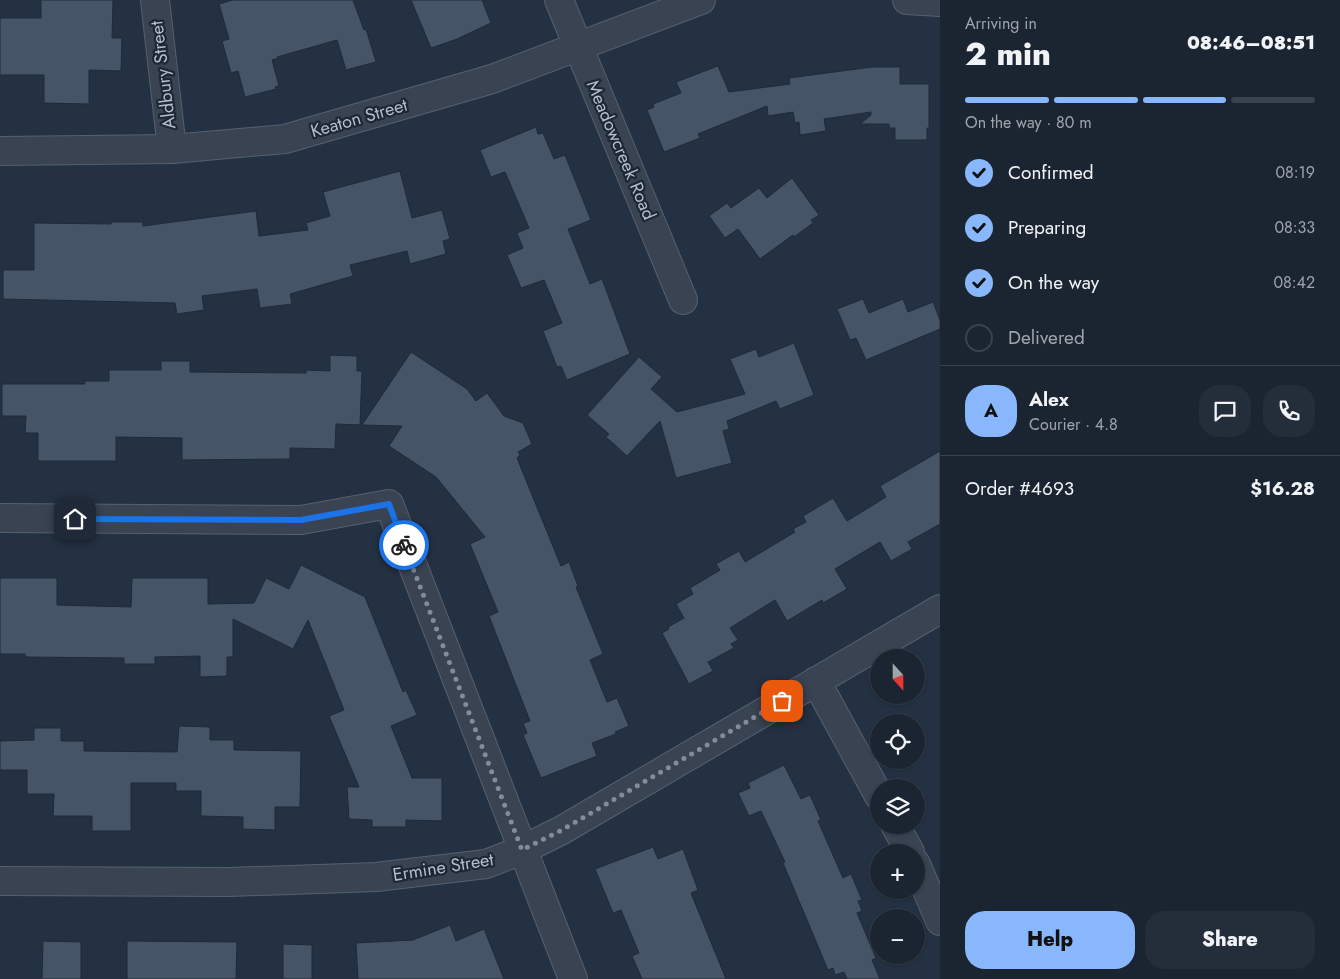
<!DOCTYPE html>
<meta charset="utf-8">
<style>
:root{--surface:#1b2532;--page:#242d3a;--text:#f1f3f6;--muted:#a0a5ac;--line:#39424d;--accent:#88b7fe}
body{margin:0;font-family:Jost,sans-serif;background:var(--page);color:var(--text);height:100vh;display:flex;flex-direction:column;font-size:19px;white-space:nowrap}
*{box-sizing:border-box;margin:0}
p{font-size:16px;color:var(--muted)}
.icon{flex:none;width:28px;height:28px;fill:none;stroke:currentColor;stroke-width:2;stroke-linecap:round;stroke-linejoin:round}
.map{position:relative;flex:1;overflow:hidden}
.drawer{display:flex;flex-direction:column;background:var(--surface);width:400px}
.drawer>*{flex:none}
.needle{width:32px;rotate:159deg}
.buttons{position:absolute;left:870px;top:649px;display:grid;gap:10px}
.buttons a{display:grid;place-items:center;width:55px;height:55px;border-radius:50%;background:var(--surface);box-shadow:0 1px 4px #0004,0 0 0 1px var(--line);font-size:25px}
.pin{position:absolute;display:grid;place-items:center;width:42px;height:42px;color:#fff;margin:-21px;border-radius:10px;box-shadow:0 2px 8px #0006}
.courier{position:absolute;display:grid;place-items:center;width:50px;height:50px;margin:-25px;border:4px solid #1a73e8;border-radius:50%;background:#fff;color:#222;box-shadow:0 1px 6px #0007}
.summary em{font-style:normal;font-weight:800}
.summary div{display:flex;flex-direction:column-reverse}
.summary{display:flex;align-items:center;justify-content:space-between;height:85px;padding:0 25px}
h1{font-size:32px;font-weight:800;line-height:38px}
.bar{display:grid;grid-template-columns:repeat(4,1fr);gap:8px 5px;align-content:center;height:60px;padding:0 25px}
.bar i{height:6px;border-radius:4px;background:var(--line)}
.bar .selected{background:var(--accent)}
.bar p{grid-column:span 4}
.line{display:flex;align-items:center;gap:12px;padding:0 25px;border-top:1px solid var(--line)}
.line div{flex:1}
.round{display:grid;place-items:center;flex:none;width:52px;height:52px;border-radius:20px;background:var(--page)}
ol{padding:0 25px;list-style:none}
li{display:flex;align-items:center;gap:15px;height:55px}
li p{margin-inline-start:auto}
li .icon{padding:5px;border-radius:50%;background:var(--accent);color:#111;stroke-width:4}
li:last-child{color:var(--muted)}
li i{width:28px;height:28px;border:2px solid var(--line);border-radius:50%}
.primary-button{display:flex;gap:10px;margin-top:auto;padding:10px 25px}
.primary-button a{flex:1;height:58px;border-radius:20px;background:var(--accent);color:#111;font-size:20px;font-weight:800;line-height:58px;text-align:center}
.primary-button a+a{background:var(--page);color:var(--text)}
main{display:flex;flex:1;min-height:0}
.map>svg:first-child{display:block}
.building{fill:#455467;stroke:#1f2a39}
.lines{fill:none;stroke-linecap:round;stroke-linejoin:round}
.minor-casing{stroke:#56616f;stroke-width:30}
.minor{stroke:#394352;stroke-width:28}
.done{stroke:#828d9c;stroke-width:5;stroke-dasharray:0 9}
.route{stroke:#1a73e8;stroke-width:6}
.labels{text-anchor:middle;stroke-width:4.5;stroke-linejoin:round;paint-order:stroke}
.street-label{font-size:18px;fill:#b5becc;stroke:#1d2837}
</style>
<main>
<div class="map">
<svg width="940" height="979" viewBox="0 0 940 979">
<rect width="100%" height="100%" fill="#243142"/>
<path class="building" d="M 41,0 L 113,0 L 112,38 L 122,38 L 121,71 L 89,70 L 89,104 L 44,103 L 44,75 L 0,75 L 0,18 L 41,18 Z
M 233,0 L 353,0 L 364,30 L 366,29 L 376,62 L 346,70 L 337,40 L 277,57 L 278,58 L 272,60 L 279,86 L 275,87 L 276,89 L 245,97 L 238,71 L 231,73 L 222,41 L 229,39 L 219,4 Z
M 411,0 L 482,0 L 491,23 L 457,39 L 431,48 Z
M 718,66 L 729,92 L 790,84 L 789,78 L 872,67 L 900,67 L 900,84 L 929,84 L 929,128 L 927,128 L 927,140 L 895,140 L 895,128 L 889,128 L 889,124 L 860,124 L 871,115 L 871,112 L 824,119 L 826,131 L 800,135 L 799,122 L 795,123 L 793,112 L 768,116 L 767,106 L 698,134 L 700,138 L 664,152 L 647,110 L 654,107 L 653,104 L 681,93 L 676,82 Z
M 536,127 L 538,134 L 543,133 L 554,159 L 565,155 L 591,220 L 568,229 L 590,284 L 602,279 L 630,354 L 567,380 L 561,366 L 557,367 L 543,331 L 562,323 L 544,280 L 521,288 L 507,255 L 523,248 L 517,233 L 529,228 L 505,172 L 491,177 L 480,150 Z
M 400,171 L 412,218 L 442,210 L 450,239 L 443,241 L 446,254 L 410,264 L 407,251 L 350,265 L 353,276 L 290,294 L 292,304 L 260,308 L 257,289 L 202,296 L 204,310 L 177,314 L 175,303 L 3,299 L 3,270 L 34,270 L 34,223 L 111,224 L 111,222 L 143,222 L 143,226 L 256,211 L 259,236 L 308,230 L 306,223 L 330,216 L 323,192 Z
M 792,178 L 819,215 L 811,220 L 813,223 L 794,237 L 793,235 L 760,259 L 738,229 L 725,238 L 709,216 L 727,203 L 731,208 L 759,188 L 767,198 Z
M 863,299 L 869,313 L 903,299 L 908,312 L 933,302 L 940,320 L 940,329 L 866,360 L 856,338 L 850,340 L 837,309 Z
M 794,343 L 814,395 L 780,409 L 776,401 L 727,421 L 729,429 L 723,431 L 732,463 L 676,478 L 660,421 L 627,456 L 606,437 L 609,434 L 587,415 L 639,357 L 662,377 L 651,389 L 677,412 L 745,394 L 730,359 L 756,349 L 759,357 Z
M 411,352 L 467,389 L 476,401 L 487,393 L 504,416 L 523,423 L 532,444 L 518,452 L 520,455 L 517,458 L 561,566 L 569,562 L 578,586 L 576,587 L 603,654 L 590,660 L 607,702 L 617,698 L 629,726 L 615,732 L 616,734 L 592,743 L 597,756 L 541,778 L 523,735 L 527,733 L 523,723 L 530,721 L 489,616 L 498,612 L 470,544 L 485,537 L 436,477 L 389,446 L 402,426 L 362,425 Z
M 330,355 L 357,356 L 357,371 L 362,371 L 360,425 L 336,424 L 335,449 L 290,448 L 290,459 L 182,460 L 182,438 L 116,437 L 116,461 L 38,461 L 38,433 L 25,433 L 26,416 L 2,416 L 2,384 L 85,384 L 85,381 L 109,381 L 109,370 L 161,370 L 161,361 L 190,361 L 190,372 L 306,373 L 306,370 L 330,371 Z
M 940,451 L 940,524 L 908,542 L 912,549 L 891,561 L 880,542 L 835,569 L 847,589 L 823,603 L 822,600 L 787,621 L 775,600 L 730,628 L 738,640 L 731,644 L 734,648 L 708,662 L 713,671 L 689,684 L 662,633 L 669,629 L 668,627 L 684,618 L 676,604 L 693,594 L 690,588 L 720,570 L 716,564 L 739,551 L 745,562 L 795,532 L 793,529 L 806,522 L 803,516 L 833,498 L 847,521 L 886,497 L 880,486 Z
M 301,565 L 365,597 L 403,692 L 406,690 L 417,715 L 391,726 L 412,778 L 442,778 L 442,821 L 406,820 L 406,827 L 372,827 L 372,820 L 349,819 L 347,787 L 359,787 L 329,716 L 344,710 L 308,620 L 293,649 L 233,619 L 233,657 L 227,657 L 227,676 L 200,677 L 200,656 L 155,657 L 155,664 L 124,664 L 124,658 L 25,657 L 25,654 L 0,654 L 0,578 L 57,578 L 57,605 L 131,607 L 132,578 L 208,578 L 208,604 L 254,603 L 266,578 L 289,589 Z
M 179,726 L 210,727 L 210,740 L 234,740 L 234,750 L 301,751 L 300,807 L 275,807 L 275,830 L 243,829 L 243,817 L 201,816 L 201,791 L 176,791 L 176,783 L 131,783 L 131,831 L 92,831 L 92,816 L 53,816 L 54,794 L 27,794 L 27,770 L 0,770 L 0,741 L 34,740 L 34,728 L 61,728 L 61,741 L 84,741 L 84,751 L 177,752 Z
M 784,765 L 801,799 L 810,795 L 821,820 L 818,821 L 843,878 L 851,874 L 862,900 L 858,901 L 862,911 L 857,913 L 876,958 L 872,960 L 880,979 L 847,979 L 844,972 L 835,975 L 833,968 L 828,970 L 783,863 L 785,862 L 761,811 L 749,816 L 738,793 L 750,788 L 748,783 Z
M 653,847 L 658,859 L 683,849 L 698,890 L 691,893 L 726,979 L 642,979 L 632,956 L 639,953 L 621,910 L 613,913 L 595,869 Z
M 450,925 L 456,941 L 484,929 L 504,979 L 358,979 L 356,943 L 413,940 Z
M 43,941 L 81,942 L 81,979 L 42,979 Z
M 127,941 L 237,942 L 236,979 L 127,979 Z
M 283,944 L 312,945 L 312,979 L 283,979 Z"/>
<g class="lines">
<g class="minor-casing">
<path id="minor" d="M 155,0 L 172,149
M 559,0 L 683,300
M 907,0 L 940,2
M 0,151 L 172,149 L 285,139 L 492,79 L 701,0
M 0,518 L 301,520 L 389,504 L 573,979
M 816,681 L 879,796
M 895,825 L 910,852
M 916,864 L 940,921
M 0,881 L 229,882 L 376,877 L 486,864 L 522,850 L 562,830 L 940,609"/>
</g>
<use href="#minor" class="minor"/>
</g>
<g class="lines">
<path class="done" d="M 404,545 L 522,850 L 562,830 L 782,701"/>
<path class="route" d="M 75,519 L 301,520 L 389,504 L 404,545"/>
</g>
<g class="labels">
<g class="street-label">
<text transform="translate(163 75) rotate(-97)" y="6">Aldbury Street</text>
<text transform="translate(359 118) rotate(-16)" y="6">Keaton Street</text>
<text transform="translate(621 150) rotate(67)" y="6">Meadowcreek Road</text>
<text transform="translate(443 867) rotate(-9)" y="6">Ermine Street</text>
</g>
</g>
</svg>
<div class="buttons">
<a><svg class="needle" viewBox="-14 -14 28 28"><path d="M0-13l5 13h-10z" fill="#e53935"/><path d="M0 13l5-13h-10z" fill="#a0a5ac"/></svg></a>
<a><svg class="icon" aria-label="locate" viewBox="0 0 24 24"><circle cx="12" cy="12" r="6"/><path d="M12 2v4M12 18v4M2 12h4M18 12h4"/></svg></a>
<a><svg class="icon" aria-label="layers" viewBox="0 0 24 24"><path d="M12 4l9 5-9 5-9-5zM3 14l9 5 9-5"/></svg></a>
<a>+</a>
<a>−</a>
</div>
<div class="pin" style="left:782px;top:701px;background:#ea580c"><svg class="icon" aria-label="bag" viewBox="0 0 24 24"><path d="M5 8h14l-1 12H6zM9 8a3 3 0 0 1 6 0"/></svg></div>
<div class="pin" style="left:75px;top:519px;background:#1f2937"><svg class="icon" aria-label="home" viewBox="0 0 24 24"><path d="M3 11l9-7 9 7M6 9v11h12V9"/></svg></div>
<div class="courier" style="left:404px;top:545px"><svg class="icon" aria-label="bike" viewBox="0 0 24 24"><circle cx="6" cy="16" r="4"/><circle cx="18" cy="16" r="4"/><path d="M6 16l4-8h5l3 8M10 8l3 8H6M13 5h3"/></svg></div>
</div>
<section class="drawer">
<div class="summary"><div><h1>2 min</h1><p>Arriving in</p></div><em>08:46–08:51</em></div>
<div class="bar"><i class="selected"></i><i class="selected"></i><i class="selected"></i><i></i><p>On the way · 80 m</p></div>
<ol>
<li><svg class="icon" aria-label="check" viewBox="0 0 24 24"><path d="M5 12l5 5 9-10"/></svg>Confirmed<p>08:19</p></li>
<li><svg class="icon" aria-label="check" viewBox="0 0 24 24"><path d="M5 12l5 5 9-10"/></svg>Preparing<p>08:33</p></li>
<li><svg class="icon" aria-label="check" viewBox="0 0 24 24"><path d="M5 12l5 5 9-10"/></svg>On the way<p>08:42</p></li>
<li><i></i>Delivered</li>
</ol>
<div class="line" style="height:90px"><b class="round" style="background:var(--accent);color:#111">A</b><div><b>Alex</b><p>Courier · 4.8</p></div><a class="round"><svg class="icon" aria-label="chat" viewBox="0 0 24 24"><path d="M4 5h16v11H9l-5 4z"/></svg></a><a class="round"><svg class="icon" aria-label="phone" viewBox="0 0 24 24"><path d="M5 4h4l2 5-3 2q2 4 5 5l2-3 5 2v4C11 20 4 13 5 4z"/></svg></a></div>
<div class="line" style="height:65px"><div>Order #4693</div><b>$16.28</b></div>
<div class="primary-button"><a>Help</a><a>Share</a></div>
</section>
</main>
